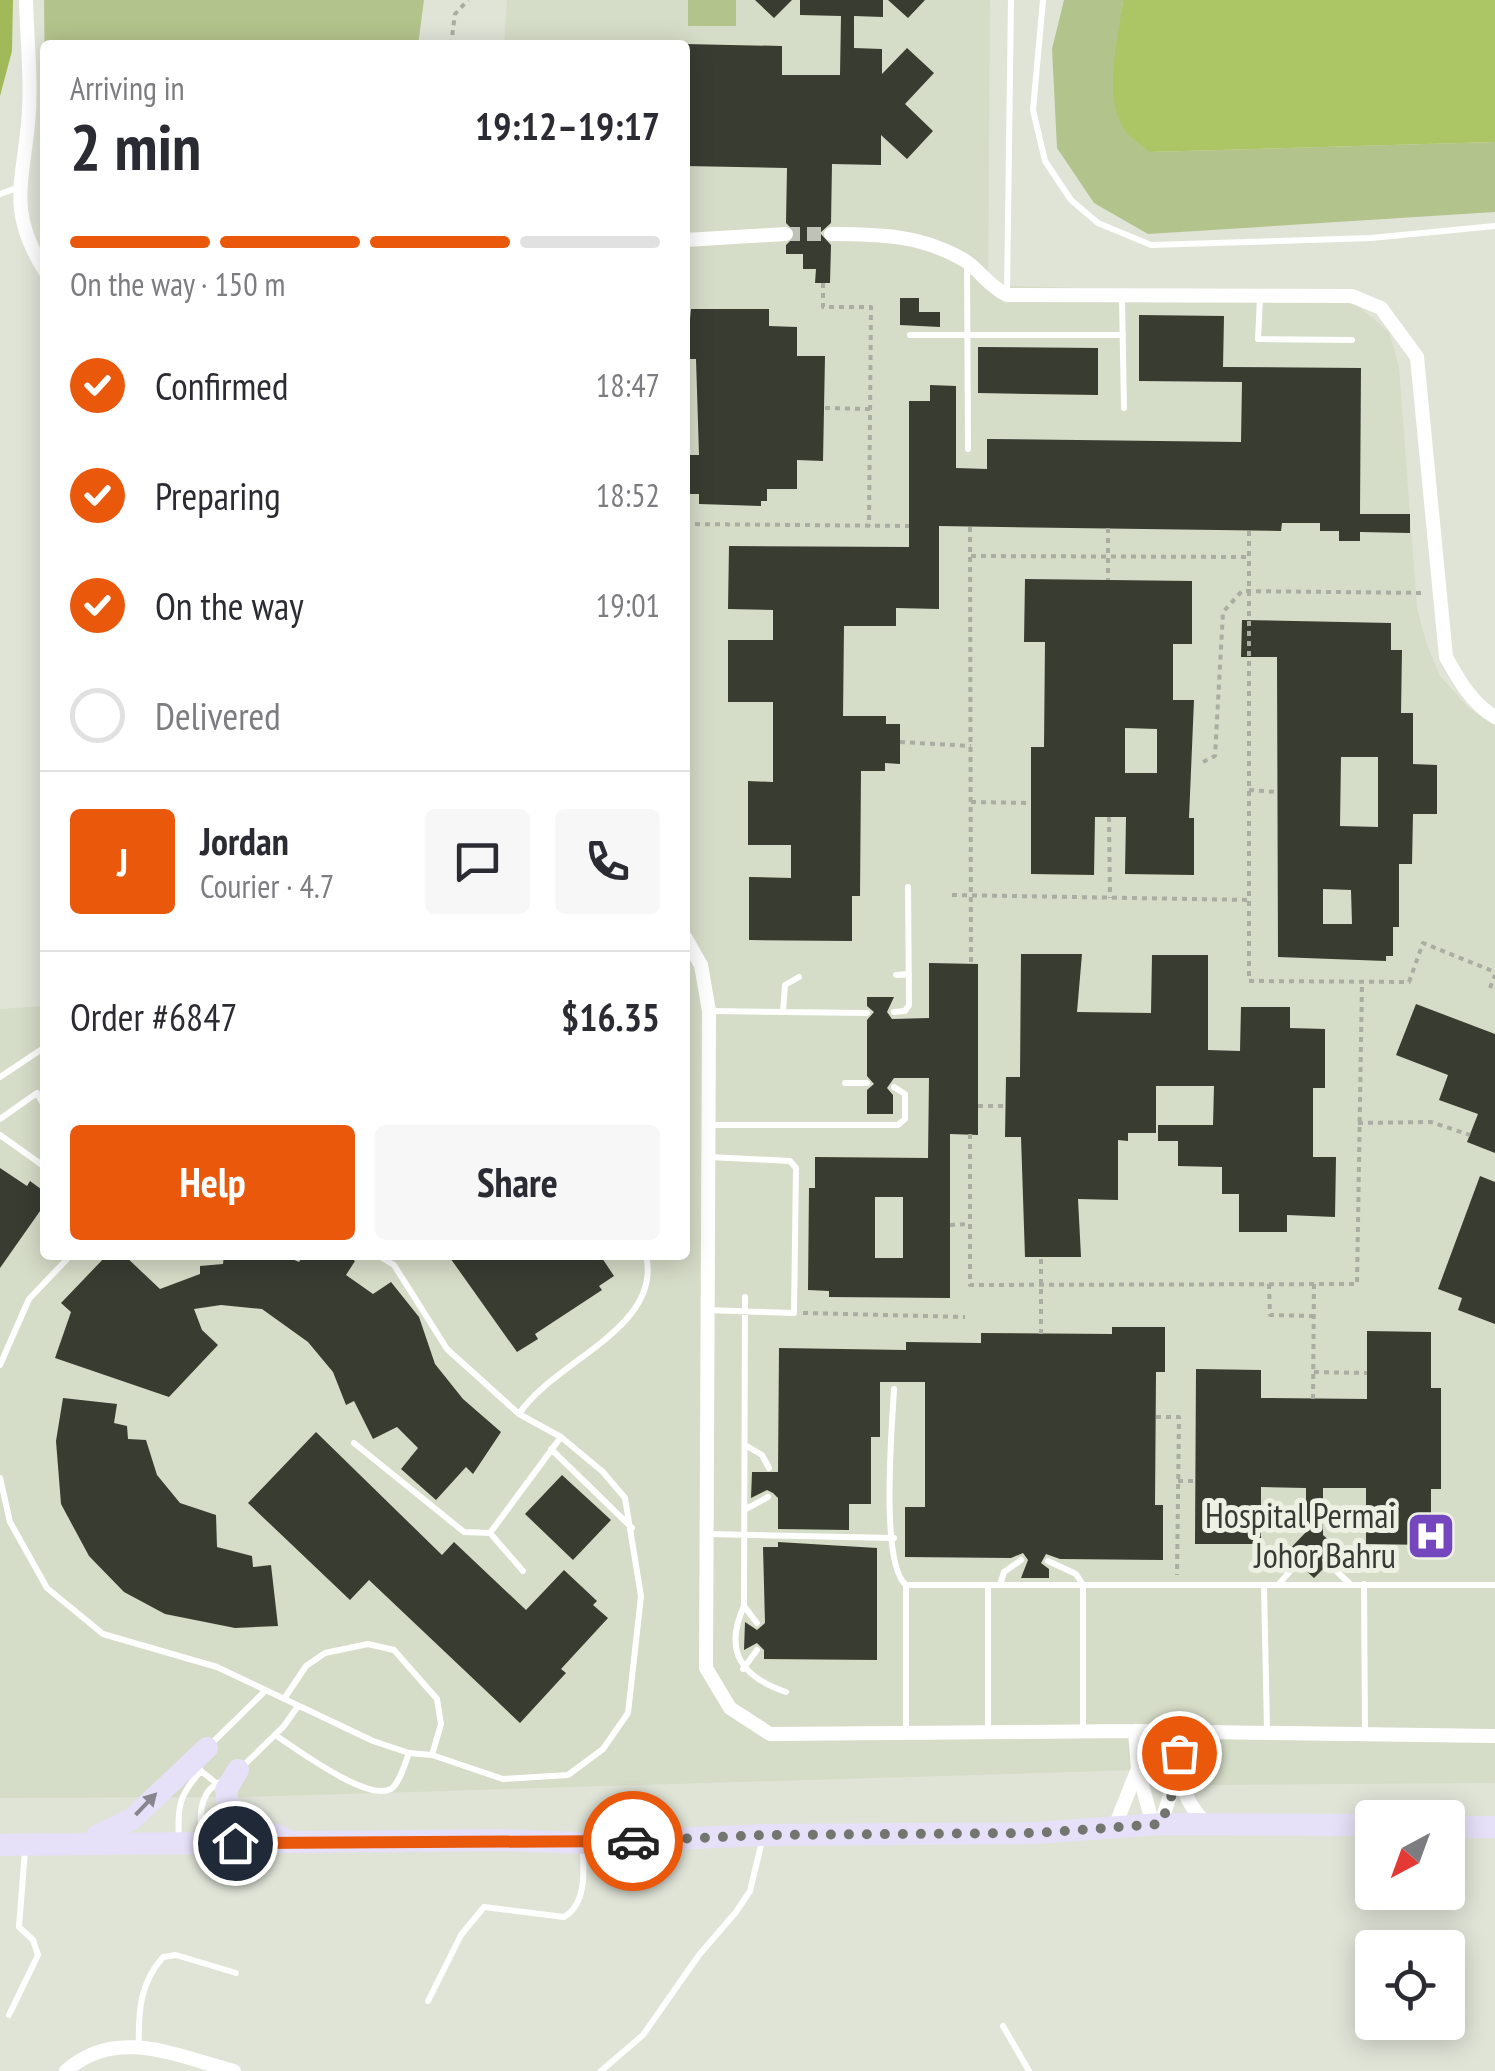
<!DOCTYPE html>
<meta charset="utf-8">
<style>
:root{--surface:#fff;--page:#f7f7f7;--text:#2b2b33;--muted:#7c7c81;--line:#e1e1e2;--accent:#ea580c}
body{margin:0;font-family:"PT Sans Narrow",sans-serif;background:var(--page);color:var(--text);height:100vh;display:flex;flex-direction:column;font-size:38px;white-space:nowrap}
*{box-sizing:border-box;margin:0}
p{font-size:32px;color:var(--muted)}
.icon{flex:none;width:55px;height:55px;fill:none;stroke:currentColor;stroke-width:2;stroke-linecap:round;stroke-linejoin:round}
.map{position:relative;flex:1;overflow:hidden}
.side{position:absolute;left:40px;top:40px;width:650px;height:1220px;display:flex;flex-direction:column;background:var(--surface);border-radius:10px;box-shadow:0 5px 25px #0003}
.side>*{flex:none}
.needle{width:65px;rotate:221deg}
.controls{position:absolute;left:1355px;top:1800px;display:grid;gap:20px}
.controls a{display:grid;place-items:center;width:110px;height:110px;border-radius:10px;background:var(--surface);box-shadow:0 5px 25px #0003;font-size:50px}
.pin{position:absolute;display:grid;place-items:center;width:85px;height:85px;color:#fff;margin:-42px;border:5px solid #fff;border-radius:50%;box-shadow:0 2px 10px #0007}
.courier{position:absolute;display:grid;place-items:center;width:100px;height:100px;margin:-50px;border:8px solid #ea580c;border-radius:50%;background:#fff;color:#222;box-shadow:0 2px 12px #0007}
.headline em{font-style:normal;font-weight:700}
.headline div{display:flex;flex-direction:column-reverse}
.headline{display:flex;align-items:center;justify-content:space-between;height:170px;padding:0 30px}
h1{font-size:65px;font-weight:700;line-height:75px}
.bar{display:grid;grid-template-columns:repeat(4,1fr);gap:15px 10px;align-content:center;height:120px;padding:0 30px}
.bar i{height:12px;border-radius:8px;background:var(--line)}
.bar .active{background:var(--accent)}
.bar p{grid-column:span 4}
.line{display:flex;align-items:center;gap:25px;padding:0 30px;border-top:2px solid var(--line)}
.line div{flex:1}
.round{display:grid;place-items:center;flex:none;width:105px;height:105px;border-radius:10px;background:var(--page)}
ol{padding:0 30px;list-style:none}
li{display:flex;align-items:center;gap:30px;height:110px}
li p{margin-inline-start:auto}
li .icon{padding:10px;border-radius:50%;background:var(--accent);color:#fff;stroke-width:4}
li:last-child{color:var(--muted)}
li i{width:55px;height:55px;border:5px solid var(--line);border-radius:50%}
.action{display:flex;gap:20px;margin-top:auto;padding:20px 30px}
.action a{flex:1;height:115px;border-radius:10px;background:var(--accent);color:#fff;font-size:40px;font-weight:700;line-height:115px;text-align:center}
.action a+a{background:var(--page);color:var(--text)}
.map>svg:first-child{display:block}
.built{fill:#d5dcc7}
.green{fill:#b3c38c}
.forest{fill:#a1b959}
.water{fill:#acc565}
.building{fill:#393c31;fill-rule:evenodd}
.lines{fill:none;stroke-linecap:round;stroke-linejoin:round}
.street-tunnel{stroke:#bfc2b7;stroke-width:14;stroke-dasharray:14 7;stroke-linecap:butt}
.path{stroke:#aaada2;stroke-width:4;stroke-dasharray:5 5;stroke-linecap:butt}
.lane{stroke:#fff;stroke-width:6}
.street{stroke:#fff;stroke-width:14}
.primary{stroke:#e6e0f8;stroke-width:22}
.oneway{fill:#87858d}
.done{stroke:#73766e;stroke-width:10;stroke-dasharray:0 18}
.route{stroke:#ea580c;stroke-width:12}
.labels{text-anchor:middle;stroke-width:10;stroke-linejoin:round;paint-order:stroke}
.poi-label{font-size:35px;fill:#393a35;stroke:#edf1e4;text-anchor:end}
</style>
<div class="map">
<svg width="1495" height="2071" viewBox="0 0 1495 2071">
<rect width="100%" height="100%" fill="#e0e4d7"/>
<path class="built" d="M 507,0 L 990,0 L 988,285 L 1306,295 L 1357,305 L 1389,332 L 1399,367 L 1417,608 L 1426,642 L 1440,676 L 1469,708 L 1495,726 L 1495,1783 L 1203,1785 L 1138,1770 L 248,1797 L 0,1798 L 0,1009 L 45,1006 L 45,1255 L 685,1255 L 685,45 L 504,45 Z"/>
<path class="green" d="M 44,0 L 424,0 L 418,45 L 45,45 L 45,85 Z
M 688,0 L 736,0 L 736,26 L 688,26 Z
M 1064,0 L 1123,0 L 1114,80 L 1150,152 L 1495,142 L 1495,212 L 1148,234 L 1094,203 L 1057,148 L 1052,49 Z"/>
<path class="forest" d="M 0,0 L 13,0 L 12,51 L 0,96 Z"/>
<path class="water" d="M 1123,0 L 1495,0 L 1495,142 L 1150,152 C 1143,146 1132,139 1126,132 C 1101,98 1119,38 1123,0 Z"/>
<path class="building" d="M 755,0 L 792,0 L 774,18 Z
M 800,0 L 883,0 L 883,17 L 854,16 L 854,48 L 882,49 L 882,74 L 907,48 L 934,73 L 905,104 L 933,131 L 907,159 L 881,135 L 881,165 L 832,164 L 831,223 L 820,233 L 831,245 L 830,283 L 815,283 L 816,269 L 803,269 L 803,254 L 786,254 L 786,245 L 797,234 L 786,223 L 787,168 L 685,166 L 685,44 L 782,46 L 782,75 L 840,75 L 841,16 L 800,15 Z
M 888,0 L 925,0 L 908,18 Z
M 900,298 L 919,298 L 919,312 L 940,312 L 940,327 L 900,325 Z
M 691,309 L 769,309 L 769,326 L 797,327 L 797,356 L 825,356 L 823,461 L 797,460 L 797,489 L 767,489 L 767,501 L 761,501 L 761,506 L 699,504 L 699,494 L 685,494 L 685,455 L 699,455 L 696,359 L 686,359 Z
M 1139,315 L 1224,316 L 1223,367 L 1361,368 L 1360,514 L 1410,514 L 1410,533 L 1360,532 L 1360,541 L 1339,541 L 1339,531 L 1320,531 L 1320,523 L 1282,523 L 1281,531 L 939,526 L 939,609 L 896,608 L 896,626 L 844,626 L 843,716 L 886,716 L 886,724 L 900,724 L 900,764 L 885,763 L 885,771 L 861,771 L 860,896 L 852,896 L 852,941 L 749,940 L 749,877 L 791,878 L 791,845 L 748,845 L 748,781 L 773,782 L 773,702 L 728,702 L 728,640 L 773,640 L 773,610 L 728,609 L 729,546 L 909,547 L 909,401 L 930,401 L 930,385 L 956,386 L 956,468 L 987,469 L 987,439 L 1241,442 L 1242,382 L 1139,381 Z
M 978,347 L 1098,348 L 1098,395 L 978,393 Z
M 1025,579 L 1192,581 L 1192,644 L 1173,644 L 1173,700 L 1194,700 L 1189,818 L 1194,818 L 1194,875 L 1125,874 L 1126,817 L 1095,817 L 1094,875 L 1031,874 L 1031,747 L 1044,747 L 1045,642 L 1024,642 ZM 1125,728 L 1157,729 L 1157,773 L 1125,773 Z
M 1242,620 L 1391,623 L 1391,650 L 1402,650 L 1401,713 L 1413,713 L 1413,764 L 1437,765 L 1437,814 L 1413,814 L 1412,864 L 1399,864 L 1399,927 L 1393,927 L 1393,956 L 1386,956 L 1386,961 L 1278,957 L 1277,657 L 1241,657 ZM 1341,757 L 1378,757 L 1378,827 L 1340,826 ZM 1323,889 L 1351,890 L 1352,924 L 1323,924 Z
M 1021,954 L 1082,954 L 1077,1012 L 1151,1013 L 1152,955 L 1208,955 L 1208,1050 L 1240,1051 L 1241,1007 L 1290,1007 L 1290,1028 L 1325,1029 L 1325,1088 L 1313,1088 L 1313,1157 L 1336,1157 L 1335,1217 L 1287,1215 L 1287,1232 L 1239,1232 L 1239,1194 L 1222,1194 L 1222,1167 L 1178,1166 L 1178,1141 L 1158,1141 L 1158,1125 L 1213,1125 L 1214,1086 L 1156,1086 L 1156,1133 L 1128,1133 L 1128,1141 L 1118,1140 L 1118,1200 L 1078,1199 L 1081,1257 L 1025,1257 L 1021,1137 L 1005,1137 L 1006,1077 L 1020,1077 Z
M 929,963 L 978,964 L 978,1135 L 950,1134 L 950,1298 L 829,1297 L 829,1291 L 808,1290 L 809,1188 L 815,1188 L 815,1157 L 928,1158 L 929,1078 L 894,1078 L 887,1088 L 893,1095 L 893,1114 L 867,1114 L 867,1090 L 874,1084 L 867,1076 L 867,1020 L 874,1012 L 867,1006 L 867,997 L 894,997 L 887,1012 L 892,1019 L 929,1018 ZM 875,1197 L 903,1197 L 903,1258 L 875,1258 Z
M 1416,1004 L 1495,1034 L 1495,1153 L 1467,1142 L 1478,1114 L 1439,1100 L 1448,1075 L 1396,1055 Z
M 0,1168 L 27,1186 L 30,1181 L 45,1192 L 45,1204 L 0,1268 Z
M 1480,1176 L 1495,1182 L 1495,1324 L 1458,1310 L 1462,1298 L 1438,1289 Z
M 107,1255 L 124,1255 L 160,1289 L 200,1274 L 200,1266 L 223,1264 L 224,1255 L 283,1255 L 299,1262 L 304,1255 L 346,1255 L 355,1261 L 346,1275 L 373,1294 L 391,1282 L 419,1317 L 435,1364 L 463,1399 L 501,1432 L 473,1474 L 466,1467 L 436,1500 L 401,1469 L 418,1448 L 397,1427 L 373,1439 L 354,1401 L 346,1405 L 333,1372 L 308,1342 L 262,1309 L 221,1305 L 194,1309 L 202,1330 L 218,1345 L 169,1397 L 55,1358 L 71,1312 L 61,1303 Z
M 448,1255 L 600,1255 L 614,1276 L 599,1286 L 602,1290 L 535,1334 L 538,1339 L 517,1352 Z
M 1112,1327 L 1165,1327 L 1165,1372 L 1156,1372 L 1155,1505 L 1163,1505 L 1163,1560 L 1060,1559 L 1046,1554 L 1041,1563 L 1049,1569 L 1049,1578 L 1021,1578 L 1028,1560 L 1023,1553 L 1011,1558 L 905,1557 L 905,1507 L 925,1507 L 925,1382 L 880,1382 L 880,1437 L 871,1437 L 871,1504 L 849,1504 L 849,1530 L 778,1529 L 778,1498 L 773,1493 L 767,1490 L 751,1498 L 752,1472 L 778,1472 L 779,1348 L 906,1350 L 906,1342 L 981,1343 L 981,1333 L 1112,1334 Z
M 1367,1331 L 1431,1332 L 1431,1388 L 1441,1388 L 1441,1489 L 1431,1489 L 1431,1545 L 1366,1544 L 1366,1488 L 1323,1488 L 1323,1535 L 1340,1550 L 1333,1558 L 1322,1559 L 1324,1568 L 1314,1578 L 1302,1567 L 1302,1558 L 1286,1553 L 1306,1532 L 1306,1488 L 1261,1487 L 1261,1544 L 1195,1544 L 1196,1369 L 1261,1370 L 1261,1398 L 1367,1399 Z
M 63,1398 L 117,1404 L 114,1423 L 127,1426 L 128,1439 L 146,1440 L 157,1475 L 180,1503 L 216,1515 L 217,1547 L 252,1556 L 253,1567 L 271,1565 L 278,1626 L 235,1628 L 165,1614 L 124,1592 L 89,1556 L 61,1504 L 56,1441 Z
M 316,1432 L 442,1555 L 454,1542 L 526,1610 L 564,1570 L 597,1601 L 593,1605 L 608,1618 L 561,1669 L 566,1673 L 520,1723 L 369,1580 L 350,1600 L 248,1503 Z
M 562,1475 L 611,1520 L 573,1560 L 525,1514 Z
M 778,1542 L 877,1548 L 877,1660 L 764,1659 L 764,1650 L 757,1643 L 744,1650 L 745,1622 L 757,1630 L 765,1623 L 763,1547 L 778,1547 Z"/>
<g class="lines">
<path class="street-tunnel" d="M 786,234 L 831,234"/>
<path class="path" d="M 451,45 L 455,14 L 468,0
M 823,283 L 823,307 L 871,307 L 869,526
M 825,408 L 870,409
M 685,524 L 909,526
M 970,527 L 971,963
M 1108,528 L 1108,580
M 1249,531 L 1249,981 L 1409,982 L 1423,943 L 1495,972
M 971,556 L 1249,557
M 900,742 L 971,746
M 1203,762 L 1215,756 L 1223,612 L 1242,591 L 1423,593
M 1249,790 L 1276,792
M 971,802 L 1031,803
M 1109,817 L 1110,898
M 952,895 L 1251,900
M 1490,988 L 1495,975
M 978,1106 L 1006,1106
M 1358,1123 L 1431,1122 L 1470,1135
M 970,1134 L 970,1285 L 1357,1284 L 1362,982
M 950,1225 L 970,1224
M 1269,1284 L 1270,1315 L 1314,1316
M 803,1313 L 965,1317
M 1041,1334 L 1041,1257
M 1314,1372 L 1367,1373
M 1313,1399 L 1314,1284
M 1156,1417 L 1179,1417 L 1177,1575
M 1178,1481 L 1196,1481"/>
<path class="lane" d="M 1043,0 L 1033,110 L 1045,161 L 1071,200 L 1098,223 L 1151,245 L 1371,238 L 1495,226
M 0,194 L 17,188
M 967,263 L 968,449
M 1007,294 L 1011,0
M 1260,298 L 1258,339 L 1352,340
M 1122,299 L 1124,408
M 910,335 L 1123,335
M 896,975 L 909,974
M 710,1011 L 867,1013
M 783,1012 L 785,985 L 799,977
M 894,1012 L 905,1011 L 909,1005 L 908,887
M 0,1077 L 45,1047
M 845,1083 L 867,1083
M 0,1119 L 37,1093 L 45,1107
M 708,1125 L 898,1125 L 905,1119 L 905,1094 L 894,1087
M 0,1135 L 45,1167
M 745,1297 L 744,1606 C 723,1652 742,1677 786,1692
M 706,1310 L 794,1313 L 796,1168 L 790,1161 L 709,1157
M 0,1365 L 29,1299 L 71,1255
M 894,1389 C 892,1427 880,1564 906,1585 L 906,1731
M 519,1414 C 555,1360 663,1328 646,1255
M 354,1443 L 464,1532 L 490,1533 L 561,1437
M 745,1445 L 762,1455 L 769,1468
M 551,1449 L 632,1528
M 0,1478 L 10,1522 L 47,1588 L 103,1634 L 217,1667 L 373,1741 L 409,1753 L 432,1755 L 503,1779 L 568,1775 L 603,1749 L 628,1713 L 641,1596 L 625,1498 L 603,1472 L 561,1437 L 519,1414 L 447,1349 L 394,1265 L 377,1255
M 746,1509 L 768,1497
M 490,1533 L 523,1571
M 709,1534 L 894,1538
M 1048,1561 L 1076,1574 L 1083,1585 L 1495,1585
M 1328,1563 L 1349,1583
M 1279,1584 L 1297,1563
M 1364,1584 L 1365,1733
M 906,1585 L 1083,1585 L 1083,1732
M 988,1585 L 988,1730
M 1000,1585 L 1004,1572 L 1021,1560
M 1264,1585 L 1267,1730
M 744,1606 L 757,1623
M 743,1669 L 757,1650
M 284,1699 L 306,1666 L 325,1653 L 368,1644 L 394,1650 L 437,1699 L 441,1724 L 432,1755
M 275,1735 C 297,1749 367,1802 391,1789 C 400,1783 405,1763 409,1753
M 212,1743 L 265,1691
M 242,1767 L 284,1726 L 298,1706
M 201,1771 L 216,1783
M 202,1837 C 199,1816 199,1788 224,1781
M 179,1839 C 177,1807 179,1795 201,1771 L 198,1765
M 428,2001 L 461,1935 L 484,1907 L 564,1917 C 586,1904 584,1873 583,1850
M 9,2015 L 38,1955 L 33,1940 L 19,1927 L 25,1850
M 1003,2026 L 1029,2071
M 139,2045 C 138,2012 140,1983 163,1957 L 176,1955 L 236,1973
M 601,2071 L 643,2035 L 699,1955 L 736,1912 L 750,1891 L 762,1841"/>
<path class="street" d="M 26,0 C 27,40 32,83 28,124 C 22,185 8,213 45,271
M 831,234 C 878,234 922,235 964,260 C 980,270 988,286 1007,295 L 1352,296 L 1381,308 L 1417,357 L 1446,657 C 1459,680 1471,703 1495,717
M 685,240 L 786,234
M 685,937 L 701,965 L 709,1011 L 706,1668 L 730,1708 L 770,1734 L 1135,1731 L 1495,1736
M 1135,1731 L 1138,1770 L 1153,1825
M 1179,1733 C 1179,1770 1178,1797 1206,1823
M 1161,1824 L 1176,1776
M 1115,1826 L 1137,1771
M 66,2071 C 116,2026 177,2056 234,2071"/>
<path class="primary" d="M 238,1770 L 226,1790 L 228,1805 L 257,1828 L 286,1839
M 1448,1827 L 1495,1827
M 97,1836 L 132,1819 L 207,1748
M 0,1845 L 501,1840 L 583,1843 L 763,1835 L 1037,1833 L 1161,1824 L 1372,1825"/>
</g>
<defs><path id="oneway-solid" d="M-6-.8H1V-3.2L6.5 0L1 3.2V.8H-6Z" transform="scale(2.5)"/></defs>
<use class="oneway" href="#oneway-solid" transform="translate(146 1804) rotate(-46)"/>
<g class="lines">
<path class="done" d="M 633,1841 L 763,1835 L 1037,1833 L 1161,1824 L 1173,1792 L 1179,1753"/>
<path class="route" d="M 235,1843 L 633,1841"/>
</g>
<defs>
<g id="hospital-square" transform="scale(2.5)"><rect x="-9" y="-9" width="18" height="18" rx="4" fill="#7547bf" stroke="#edf1e4"/><path d="M-5-5h3v3.5h4V-5h3V5h-3V1.5h-4V5h-3Z" fill="#fff"/></g>
</defs>
<g fill-rule="evenodd">
<use href="#hospital-square" x="1431" y="1536"/>
</g>
<g class="labels">
<g class="poi-label">
<text x="1396" y="1528">Hospital Permai<tspan x="1396" dy="40">Johor Bahru</tspan></text>
</g>
</g>
</svg>
<div class="controls">
<a><svg class="needle" viewBox="-14 -14 28 28"><path d="M0-13l5 13h-10z" fill="#e53935"/><path d="M0 13l5-13h-10z" fill="#7c7c81"/></svg></a>
<a><svg class="icon" aria-label="locate" viewBox="0 0 24 24"><circle cx="12" cy="12" r="6"/><path d="M12 2v4M12 18v4M2 12h4M18 12h4"/></svg></a>
</div>
<div class="pin" style="left:1179px;top:1753px;background:#ea580c"><svg class="icon" aria-label="bag" viewBox="0 0 24 24"><path d="M5 8h14l-1 12H6zM9 8a3 3 0 0 1 6 0"/></svg></div>
<div class="pin" style="left:235px;top:1843px;background:#1f2937"><svg class="icon" aria-label="home" viewBox="0 0 24 24"><path d="M3 11l9-7 9 7M6 9v11h12V9"/></svg></div>
<div class="courier" style="left:633px;top:1841px"><svg class="icon" aria-label="car" viewBox="0 0 24 24"><path d="M5 17H2v-5l4-1 3-4h7l3 4 3 1v5h-3M9 17h6M6 11h13"/><circle cx="7" cy="17" r="2"/><circle cx="17" cy="17" r="2"/></svg></div>
<section class="side">
<div class="headline"><div><h1>2 min</h1><p>Arriving in</p></div><em>19:12–19:17</em></div>
<div class="bar"><i class="active"></i><i class="active"></i><i class="active"></i><i></i><p>On the way · 150 m</p></div>
<ol>
<li><svg class="icon" aria-label="check" viewBox="0 0 24 24"><path d="M5 12l5 5 9-10"/></svg>Confirmed<p>18:47</p></li>
<li><svg class="icon" aria-label="check" viewBox="0 0 24 24"><path d="M5 12l5 5 9-10"/></svg>Preparing<p>18:52</p></li>
<li><svg class="icon" aria-label="check" viewBox="0 0 24 24"><path d="M5 12l5 5 9-10"/></svg>On the way<p>19:01</p></li>
<li><i></i>Delivered</li>
</ol>
<div class="line" style="height:180px"><b class="round" style="background:var(--accent);color:#fff">J</b><div><b>Jordan</b><p>Courier · 4.7</p></div><a class="round"><svg class="icon" aria-label="chat" viewBox="0 0 24 24"><path d="M4 5h16v11H9l-5 4z"/></svg></a><a class="round"><svg class="icon" aria-label="phone" viewBox="0 0 24 24"><path d="M5 4h4l2 5-3 2q2 4 5 5l2-3 5 2v4C11 20 4 13 5 4z"/></svg></a></div>
<div class="line" style="height:130px"><div>Order #6847</div><b>$16.35</b></div>
<div class="action"><a>Help</a><a>Share</a></div>
</section>
</div>
